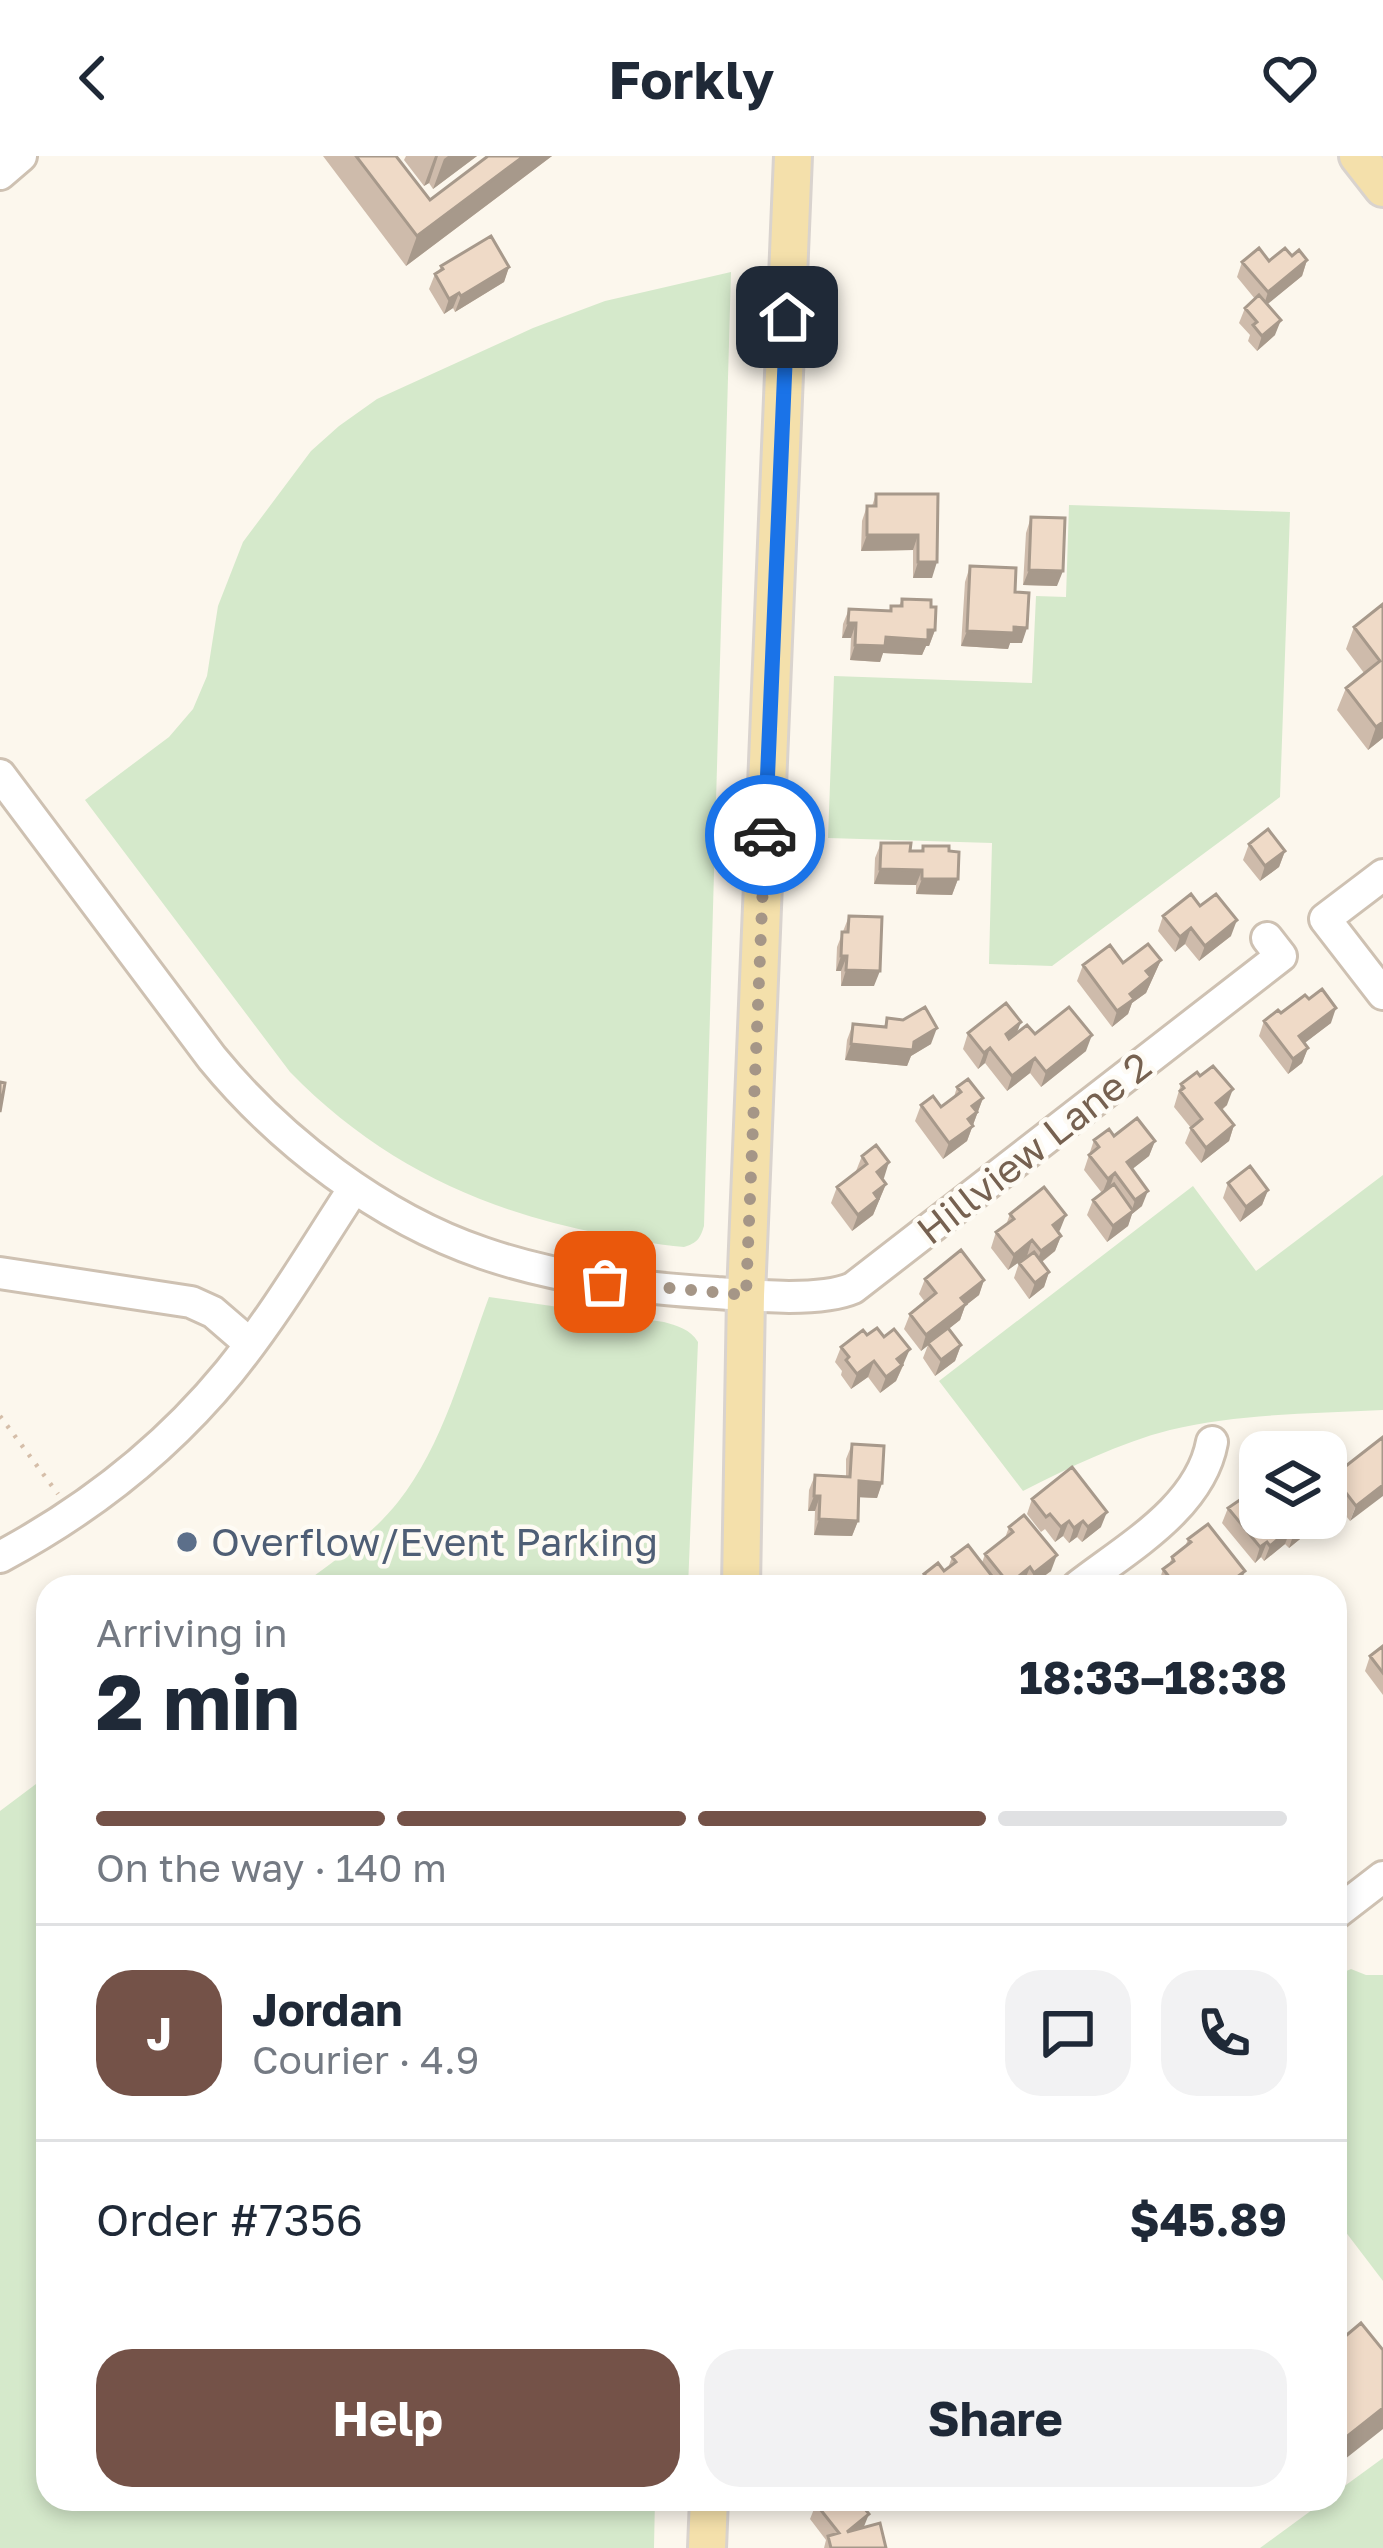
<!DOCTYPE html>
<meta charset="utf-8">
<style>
:root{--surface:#fff;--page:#f2f2f3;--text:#1f2937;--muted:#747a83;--line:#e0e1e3;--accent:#745248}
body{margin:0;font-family:"Golos Text",sans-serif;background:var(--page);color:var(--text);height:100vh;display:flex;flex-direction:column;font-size:45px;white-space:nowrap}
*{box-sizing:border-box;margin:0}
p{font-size:39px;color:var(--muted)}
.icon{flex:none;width:66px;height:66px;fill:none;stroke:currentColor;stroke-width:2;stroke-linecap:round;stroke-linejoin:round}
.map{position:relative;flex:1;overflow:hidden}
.drawer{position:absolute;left:36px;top:1419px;width:1311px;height:936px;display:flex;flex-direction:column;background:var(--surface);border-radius:36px;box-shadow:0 6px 18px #0003}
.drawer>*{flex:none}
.buttons{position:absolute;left:1239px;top:1275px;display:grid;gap:24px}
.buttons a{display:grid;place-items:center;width:108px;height:108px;border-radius:24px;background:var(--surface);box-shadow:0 6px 18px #0003;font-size:60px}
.pin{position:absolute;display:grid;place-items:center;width:102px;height:102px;color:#fff;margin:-51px;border-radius:24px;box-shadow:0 6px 18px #0006}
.courier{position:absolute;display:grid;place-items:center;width:120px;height:120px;margin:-60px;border:9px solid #1a73e8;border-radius:50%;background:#fff;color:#222;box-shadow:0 3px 15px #0007}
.summary em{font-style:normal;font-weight:700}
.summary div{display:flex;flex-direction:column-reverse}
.summary{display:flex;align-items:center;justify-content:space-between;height:204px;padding:0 60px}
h1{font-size:78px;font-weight:700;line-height:90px}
.bar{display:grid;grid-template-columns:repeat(4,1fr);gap:18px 12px;align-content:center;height:144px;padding:0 60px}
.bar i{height:15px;border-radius:9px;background:var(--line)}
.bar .active{background:var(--accent)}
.bar p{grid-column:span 4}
.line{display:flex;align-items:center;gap:30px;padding:0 60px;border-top:3px solid var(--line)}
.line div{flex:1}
.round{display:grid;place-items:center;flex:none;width:126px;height:126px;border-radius:36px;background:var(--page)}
.cta{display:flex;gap:24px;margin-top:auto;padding:24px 60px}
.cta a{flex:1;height:138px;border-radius:36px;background:var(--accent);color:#fff;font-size:48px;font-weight:700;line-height:138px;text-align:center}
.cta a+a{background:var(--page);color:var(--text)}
header{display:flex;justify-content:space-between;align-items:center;height:156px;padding:0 60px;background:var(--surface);font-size:54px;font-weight:700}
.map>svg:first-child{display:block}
.green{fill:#d5e9cb}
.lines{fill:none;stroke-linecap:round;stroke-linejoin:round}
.minor-casing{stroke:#cec1b2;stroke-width:36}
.major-casing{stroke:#d9d3ce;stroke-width:42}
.path{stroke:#d5bea9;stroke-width:4.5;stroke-dasharray:3 9;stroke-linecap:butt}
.minor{stroke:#fff;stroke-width:30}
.major{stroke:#f4e0ab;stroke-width:36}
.wall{fill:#cebbab}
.shaded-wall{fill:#a7998b}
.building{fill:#efdac7;stroke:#a7998b;stroke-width:3}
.done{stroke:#a59687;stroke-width:12;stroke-dasharray:0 21.6}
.route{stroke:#1a73e8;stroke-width:15}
.service-dot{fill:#5c6f8a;stroke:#fefbf4;stroke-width:4.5}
.labels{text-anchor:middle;stroke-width:9;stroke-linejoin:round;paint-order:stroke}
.street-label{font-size:39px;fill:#766150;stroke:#fefbf4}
.service-label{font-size:39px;fill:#4e5e75;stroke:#fefbf4;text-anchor:start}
</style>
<header><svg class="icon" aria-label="back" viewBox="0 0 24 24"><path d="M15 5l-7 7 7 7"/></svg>Forkly<svg class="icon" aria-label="heart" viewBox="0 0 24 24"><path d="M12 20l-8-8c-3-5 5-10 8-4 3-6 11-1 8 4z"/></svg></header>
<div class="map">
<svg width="1383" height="2392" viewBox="0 0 1383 2392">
<rect width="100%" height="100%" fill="#fcf7ed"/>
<path class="green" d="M 731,116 L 704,1070 C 700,1083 697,1087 684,1091 C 656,1089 629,1083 602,1078 C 479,1054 378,1006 290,916 L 85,644 L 169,581 L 193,553 L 207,520 L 218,450 L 243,386 L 311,295 L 339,270 L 377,243 L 533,172 L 605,145 Z
M 1069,349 L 1290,356 L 1280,641 L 1052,810 L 989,808 L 992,687 L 828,682 L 834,520 L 1032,527 L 1036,440 L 1066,441 Z
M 1383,1019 L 1383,1254 C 1312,1258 1239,1257 1170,1274 C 1119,1287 1070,1311 1023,1335 L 939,1225 L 1193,1030 L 1256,1115 Z
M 489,1141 L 664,1166 C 678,1170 690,1173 698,1186 L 688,1431 L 299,1431 C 334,1405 371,1380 398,1346 C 443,1290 464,1208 489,1141 Z
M 48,1619 L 48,2343 L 655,2343 L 654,2392 L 0,2392 L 0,1655 Z
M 1351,1813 L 1366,1819 L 1383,1819 L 1383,2125 L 1335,2062 L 1335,1820 Z
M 1383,2302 L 1383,2392 L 1260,2392 L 1327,2343 L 1335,2343 L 1335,2337 Z"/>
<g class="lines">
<g class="minor-casing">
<path id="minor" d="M 0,18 L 21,0
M 0,619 L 212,902 C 280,985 380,1062 483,1097 C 558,1123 638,1132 717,1137 C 754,1140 821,1146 853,1132 L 1281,800 L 1267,782
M 1383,719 L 1325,763 L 1383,838
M 0,1117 L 191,1146 L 213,1156 L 250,1188
M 0,1401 C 88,1354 166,1293 229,1216 C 276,1158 314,1093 354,1032
M 1077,1431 C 1127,1392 1200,1352 1212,1286
M 1335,1758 L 1383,1721"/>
</g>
<g class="major-casing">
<path id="major" d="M 1358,0 L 1383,32
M 741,1431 L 746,1139 L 793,0
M 707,2392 L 709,2343"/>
</g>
<path class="path" d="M 0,1260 L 58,1338"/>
<use href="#minor" class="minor"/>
<use href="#major" class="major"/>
</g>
<path class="wall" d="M 323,0 L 396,0 L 430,44 L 488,0 L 552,0 L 406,110 Z
M 406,0 L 477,0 L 433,33 L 429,27 L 424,30 L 404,4 Z
M 1292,100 L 1307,104 L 1302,120 L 1267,148 L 1275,179 L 1257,195 L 1248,185 L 1250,179 L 1239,167 L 1245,152 L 1255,143 L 1237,121 L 1242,106 L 1269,105 Z
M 441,110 L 509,111 L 504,126 L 455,156 L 453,152 L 444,158 L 429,133 L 435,118 L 439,115 Z
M 876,338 L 938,338 L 932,422 L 913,422 L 913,394 L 861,395 L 862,365 L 867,350 L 872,350 Z
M 1031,361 L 1057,430 L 1023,429 L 1026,377 Z
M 970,410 L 1015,436 L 1022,487 L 1010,487 L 1008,493 L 961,490 L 965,426 Z
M 902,443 L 931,451 L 935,474 L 929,490 L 926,490 L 922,499 L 883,497 L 880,506 L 850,504 L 851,482 L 842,482 L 843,468 L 849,453 L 890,454 L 891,450 L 899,450 Z
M 1383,448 L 1383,582 L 1368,594 L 1337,554 L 1346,532 L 1364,517 L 1346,493 L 1354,471 Z
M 881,687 L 910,695 L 921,695 L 923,690 L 949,695 L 958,723 L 952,739 L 916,738 L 916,729 L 874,728 L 875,702 Z
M 1249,688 L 1285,695 L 1279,711 L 1260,725 L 1243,704 Z
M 1200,750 L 1231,780 L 1199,805 L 1185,788 L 1175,796 L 1158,775 L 1163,760 Z
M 849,760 L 874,830 L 841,830 L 841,815 L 836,815 L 837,791 Z
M 1161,804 L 1146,837 L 1132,847 L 1128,858 L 1112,871 L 1077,825 L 1083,809 Z
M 1281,857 L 1331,867 L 1304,887 L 1308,892 L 1302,907 L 1288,918 L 1259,880 L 1264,865 Z
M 887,862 L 931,888 L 911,900 L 907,910 L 845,904 L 847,884 L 853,868 L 884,871 Z
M 1017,876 L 1035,878 L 1086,895 L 1041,931 L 1030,917 L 1007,935 L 985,907 L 978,913 L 963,893 L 968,877 Z
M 1181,928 L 1227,949 L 1222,954 L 1234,969 L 1229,985 L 1201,1007 L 1185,987 L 1191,972 L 1174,951 Z
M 957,931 L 983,942 L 967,985 L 943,1003 L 915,965 L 921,949 L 941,951 L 954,941 Z
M 1114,980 L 1155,985 L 1149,1000 L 1132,1013 L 1142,1050 L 1132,1058 L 1128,1070 L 1107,1086 L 1087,1059 L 1093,1044 L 1102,1037 L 1084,1014 L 1094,984 Z
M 862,1000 L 884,1022 L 882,1023 L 886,1028 L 873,1059 L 852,1075 L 831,1047 L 837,1031 L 856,1015 Z
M 1228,1027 L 1268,1034 L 1262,1049 L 1240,1066 L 1223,1042 Z
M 1010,1058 L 1060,1074 L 1058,1076 L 1061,1080 L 1055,1095 L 1042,1106 L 1049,1116 L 1044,1131 L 1029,1143 L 1014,1122 L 1019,1107 L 1027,1100 L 1008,1114 L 991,1092 L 996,1076 L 1006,1069 Z
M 925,1123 L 984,1124 L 979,1139 L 965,1150 L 960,1164 L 948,1173 L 961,1189 L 955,1205 L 935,1220 L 923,1202 L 928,1189 L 921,1195 L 904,1173 L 910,1158 L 925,1146 L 919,1138 Z
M 867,1179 L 904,1208 L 896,1225 L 880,1237 L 868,1221 L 851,1233 L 841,1219 L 842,1215 L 835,1206 L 841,1191 Z
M 1383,1281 L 1350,1365 L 1327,1336 L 1333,1320 Z
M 852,1288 L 882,1327 L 877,1342 L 859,1341 L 858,1365 L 852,1380 L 814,1379 L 815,1355 L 808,1355 L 809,1334 L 815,1319 L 846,1320 L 846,1303 Z
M 1032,1343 L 1101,1371 L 1082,1386 L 1077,1381 L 1069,1387 L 1063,1380 L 1055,1386 L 1045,1373 L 1041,1376 L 1027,1358 Z
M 1228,1352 L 1260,1362 L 1314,1362 L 1305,1379 L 1289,1392 L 1285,1388 L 1264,1405 L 1261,1401 L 1255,1407 L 1222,1367 Z
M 1009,1371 L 1051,1415 L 1030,1431 L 1028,1431 L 1024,1426 L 1018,1431 L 919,1431 L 924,1418 L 944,1415 L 948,1412 L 952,1401 L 982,1407 L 985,1398 L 1005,1382 Z
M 1188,1383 L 1239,1430 L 1160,1431 L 1158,1429 L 1163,1413 L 1169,1409 L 1172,1401 L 1185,1391 Z
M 1383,1490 L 1383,1539 L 1365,1515 L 1370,1500 Z
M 1012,2343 L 1036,2343 L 1021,2355 Z
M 816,2348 L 864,2371 L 886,2392 L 824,2392 L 826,2384 L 810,2363 Z"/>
<path class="shaded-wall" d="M 435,0 L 438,0 L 429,27 L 424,30 Z
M 448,0 L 477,0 L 433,33 L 444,3 Z
M 524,0 L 552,0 L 406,110 L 417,80 Z
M 1307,104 L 1302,120 L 1263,152 L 1268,136 Z
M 509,111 L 504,126 L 455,156 L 461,140 Z
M 459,137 L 453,152 L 444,158 L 449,143 Z
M 1281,164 L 1275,179 L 1257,195 L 1262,180 Z
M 867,379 L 918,379 L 913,394 L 861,395 Z
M 918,406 L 937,406 L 932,422 L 913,422 Z
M 1029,414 L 1063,415 L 1057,430 L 1023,429 Z
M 848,467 L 856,467 L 851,482 L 842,482 Z
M 1014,471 L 1027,472 L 1022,487 L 1010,487 L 1008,493 L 961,490 L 967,475 Z
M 928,474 L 935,474 L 929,490 L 926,490 L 922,499 L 883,497 L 880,506 L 850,504 L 855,489 Z
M 1383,566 L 1383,582 L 1368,594 L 1376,571 Z
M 1285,695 L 1279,711 L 1260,725 L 1265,710 Z
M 880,713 L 922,714 L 916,729 L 874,728 Z
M 922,723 L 958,723 L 952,739 L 916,738 Z
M 1237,764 L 1231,780 L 1199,805 L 1205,790 Z
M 1191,772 L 1185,788 L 1175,796 L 1180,781 Z
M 841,800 L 847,800 L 841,815 L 836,815 Z
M 1161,804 L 1146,837 L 1132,847 L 1128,858 L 1112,871 L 1117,855 L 1146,815 Z
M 846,814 L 880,815 L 874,830 L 841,830 Z
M 1336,852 L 1331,867 L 1293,896 L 1299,880 Z
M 1021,866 L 1015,882 L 1000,894 L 1006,878 Z
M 937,872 L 931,888 L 911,900 L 907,910 L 845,904 L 851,888 L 914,886 Z
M 1092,879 L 1086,895 L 1041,931 L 1046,916 Z
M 990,892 L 985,907 L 978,913 L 984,897 Z
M 1308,892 L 1302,907 L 1288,918 L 1293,903 Z
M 1035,902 L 1030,917 L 1007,935 L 1012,920 Z
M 1233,933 L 1227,949 L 1211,962 L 1216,947 Z
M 983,942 L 967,985 L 943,1003 L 949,987 L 972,950 Z
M 1234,969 L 1229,985 L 1201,1007 L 1206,992 Z
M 1155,985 L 1149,1000 L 1121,1022 L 1127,1006 Z
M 889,1006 L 884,1022 L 871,1031 L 877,1016 Z
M 1115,1017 L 1109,1033 L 1102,1038 L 1108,1023 Z
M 886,1028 L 873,1059 L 852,1075 L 858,1059 L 874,1037 Z
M 1268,1034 L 1262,1049 L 1240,1066 L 1246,1051 Z
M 1148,1035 L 1142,1050 L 1132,1058 L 1128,1070 L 1107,1086 L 1113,1070 L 1131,1057 L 1135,1044 Z
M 1066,1059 L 1060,1074 L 1047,1085 L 1053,1069 Z
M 1061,1080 L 1055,1095 L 1035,1111 L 1041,1095 Z
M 1032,1084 L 1027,1100 L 1008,1114 L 1014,1099 Z
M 1049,1116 L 1044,1131 L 1029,1143 L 1035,1127 Z
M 984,1124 L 979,1139 L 965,1150 L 960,1164 L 921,1195 L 926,1179 L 961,1142 Z
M 961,1189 L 955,1205 L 935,1220 L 941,1204 Z
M 910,1193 L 896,1225 L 880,1237 L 886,1221 L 897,1203 Z
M 874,1205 L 868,1221 L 851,1233 L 857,1218 Z
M 859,1325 L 882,1327 L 877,1342 L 854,1341 Z
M 1383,1329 L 1383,1340 L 1350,1365 L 1356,1350 Z
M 814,1340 L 820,1340 L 815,1355 L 808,1355 Z
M 1107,1356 L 1101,1371 L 1082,1386 L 1088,1371 Z
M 1306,1362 L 1314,1362 L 1305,1379 L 1289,1392 L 1294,1377 Z
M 819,1363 L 858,1365 L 852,1380 L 814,1379 Z
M 1069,1365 L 1063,1380 L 1055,1386 L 1061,1371 Z
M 1083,1365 L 1077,1381 L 1069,1387 L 1074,1372 Z
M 1291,1372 L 1285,1388 L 1264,1405 L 1270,1390 Z
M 1267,1386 L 1261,1401 L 1255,1407 L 1260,1391 Z
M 1057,1399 L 1051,1415 L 1029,1431 L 1034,1417 Z
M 1030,1411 L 1024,1426 L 1018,1431 L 1007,1431 L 1009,1428 Z
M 1245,1415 L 1239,1430 L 1224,1431 Z
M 1383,2247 L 1383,2273 L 1335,2311 L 1335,2299 L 1340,2286 Z
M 1025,2343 L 1036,2343 L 1021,2355 Z
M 869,2358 L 863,2373 L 847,2376 Z"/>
<path class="building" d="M 356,0 L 396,0 L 430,44 L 488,0 L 524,0 L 417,80 Z
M 491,80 L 509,111 L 461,140 L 459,137 L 449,143 L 435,118 L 443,113 L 441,110 Z
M 1259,92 L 1269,105 L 1285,92 L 1292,100 L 1299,94 L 1307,104 L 1268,136 L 1242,106 Z
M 1259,139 L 1281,164 L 1262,180 L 1253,169 L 1257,166 L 1245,152 Z
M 876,338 L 938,338 L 937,406 L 918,406 L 918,379 L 867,379 L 867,350 L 876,350 Z
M 1031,361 L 1065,362 L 1063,415 L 1029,414 Z
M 970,410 L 1016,412 L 1015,436 L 1029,437 L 1027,472 L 1014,471 L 1014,477 L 967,475 Z
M 902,443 L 931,444 L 931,451 L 936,451 L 935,474 L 928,474 L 928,484 L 886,481 L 885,490 L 855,489 L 856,467 L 848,467 L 849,453 L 891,455 L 891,450 L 902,450 Z
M 1383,448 L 1383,566 L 1376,571 L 1346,532 L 1380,505 L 1354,471 Z
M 1268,673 L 1285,695 L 1265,710 L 1249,688 Z
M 881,687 L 911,687 L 910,695 L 923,695 L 923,690 L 949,690 L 949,695 L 959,696 L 958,723 L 922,723 L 922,714 L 880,713 Z
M 1191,738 L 1200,750 L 1216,738 L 1237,764 L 1205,790 L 1191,772 L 1180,781 L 1163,760 Z
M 849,760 L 882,761 L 880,815 L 846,814 L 847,800 L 841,800 L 842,776 L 848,776 Z
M 1148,788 L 1161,804 L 1146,815 L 1151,821 L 1130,838 L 1134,843 L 1117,855 L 1083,809 L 1110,789 L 1123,807 Z
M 1322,833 L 1336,852 L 1299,880 L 1308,892 L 1293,903 L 1264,865 L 1278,854 L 1281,857 L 1305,839 L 1309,843 Z
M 1006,847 L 1021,866 L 1006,878 L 1009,883 L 1027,869 L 1035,878 L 1069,851 L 1092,879 L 1046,916 L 1035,902 L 1012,920 L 990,892 L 984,897 L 968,877 Z
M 925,851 L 937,872 L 914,886 L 913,894 L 851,888 L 853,868 L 886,871 L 887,862 L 903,864 Z
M 1213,910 L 1233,933 L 1216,947 L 1234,969 L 1206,992 L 1191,972 L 1202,963 L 1180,935 L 1184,932 L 1181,928 L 1197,916 L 1200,920 Z
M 968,923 L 983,942 L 972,950 L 977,956 L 968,963 L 973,970 L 949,987 L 921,949 L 933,940 L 941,951 L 961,936 L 957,931 Z
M 0,926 L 5,927 L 0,956 Z
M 1137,962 L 1155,985 L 1127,1006 L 1148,1035 L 1135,1044 L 1115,1017 L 1108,1023 L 1089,999 L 1099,991 L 1094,984 L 1109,973 L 1114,980 Z
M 876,989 L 889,1006 L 877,1016 L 886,1028 L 874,1037 L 878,1043 L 858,1059 L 837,1031 L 867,1008 L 862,1000 Z
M 1250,1010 L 1268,1034 L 1246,1051 L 1228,1027 Z
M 1114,1028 L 1133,1055 L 1113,1070 L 1093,1044 Z
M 1044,1031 L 1066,1059 L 1053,1069 L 1061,1080 L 1041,1095 L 1032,1084 L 1014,1099 L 996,1076 L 1014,1063 L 1010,1058 Z
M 961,1094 L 984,1124 L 961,1142 L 966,1148 L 926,1179 L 910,1158 L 936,1137 L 925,1123 Z
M 1034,1096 L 1049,1116 L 1035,1127 L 1019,1107 Z
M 877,1172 L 884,1181 L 894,1173 L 910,1193 L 897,1203 L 902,1209 L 886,1221 L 874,1205 L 857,1218 L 846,1204 L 849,1201 L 841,1191 L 863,1174 L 867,1179 Z
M 948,1172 L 961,1189 L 941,1204 L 928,1187 Z
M 1383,1281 L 1383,1329 L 1356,1350 L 1333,1320 Z
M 852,1288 L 884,1290 L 882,1327 L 859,1325 L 858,1365 L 819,1363 L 820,1340 L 814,1340 L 815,1319 L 850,1321 Z
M 1072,1311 L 1107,1356 L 1088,1371 L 1083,1365 L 1074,1372 L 1069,1365 L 1061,1371 L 1050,1358 L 1046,1361 L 1032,1343 Z
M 1256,1333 L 1260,1337 L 1260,1362 L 1311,1363 L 1294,1377 L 1291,1372 L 1270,1390 L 1267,1386 L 1260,1391 L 1228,1352 Z
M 1024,1359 L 1057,1399 L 1034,1417 L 1030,1411 L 1009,1428 L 985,1398 L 1013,1376 L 1009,1371 Z
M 1208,1368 L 1245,1415 L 1224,1431 L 1197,1431 L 1190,1422 L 1177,1431 L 1163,1413 L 1174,1405 L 1172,1401 L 1191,1386 L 1188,1383 Z
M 968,1389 L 995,1424 L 985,1431 L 924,1431 L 931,1426 L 924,1418 L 938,1407 L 944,1415 L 956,1406 L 952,1401 Z
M 1383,1490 L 1383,1517 L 1370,1500 Z
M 1361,2167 L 1383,2194 L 1383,2252 L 1340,2286 L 1335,2281 L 1335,2177 L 1337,2176 L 1342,2183 Z
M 822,2343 L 857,2343 L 869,2358 L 847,2376 L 880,2367 L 886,2392 L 831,2392 L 828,2380 L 839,2377 L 816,2348 Z"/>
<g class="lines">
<path class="done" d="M 605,1126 L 746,1139 L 765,679"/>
<path class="route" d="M 765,679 L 787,161"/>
</g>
<circle class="service-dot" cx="187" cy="1386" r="12"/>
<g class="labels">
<g class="street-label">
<text transform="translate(1034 992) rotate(-38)" y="14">Hillview Lane 2</text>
</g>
<g class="service-label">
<text x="211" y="1400">Overflow/Event Parking</text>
</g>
</g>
</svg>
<div class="buttons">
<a><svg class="icon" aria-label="layers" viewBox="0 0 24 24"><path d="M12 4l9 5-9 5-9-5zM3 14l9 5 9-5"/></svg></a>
</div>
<div class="pin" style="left:605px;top:1126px;background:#ea580c"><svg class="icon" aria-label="bag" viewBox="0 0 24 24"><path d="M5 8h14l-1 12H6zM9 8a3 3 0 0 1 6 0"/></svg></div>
<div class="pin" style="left:787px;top:161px;background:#1f2937"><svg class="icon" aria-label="home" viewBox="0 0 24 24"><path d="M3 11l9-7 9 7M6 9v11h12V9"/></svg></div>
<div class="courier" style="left:765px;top:679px"><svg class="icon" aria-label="car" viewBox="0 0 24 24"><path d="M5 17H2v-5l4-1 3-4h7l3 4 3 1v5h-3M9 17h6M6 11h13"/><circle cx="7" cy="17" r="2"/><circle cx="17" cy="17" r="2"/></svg></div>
<section class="drawer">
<div class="summary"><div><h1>2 min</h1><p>Arriving in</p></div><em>18:33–18:38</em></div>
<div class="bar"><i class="active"></i><i class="active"></i><i class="active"></i><i></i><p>On the way · 140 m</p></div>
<div class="line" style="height:216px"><b class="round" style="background:var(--accent);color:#fff">J</b><div><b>Jordan</b><p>Courier · 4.9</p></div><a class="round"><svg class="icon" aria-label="chat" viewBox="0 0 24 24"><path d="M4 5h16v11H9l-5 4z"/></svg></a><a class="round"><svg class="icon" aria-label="phone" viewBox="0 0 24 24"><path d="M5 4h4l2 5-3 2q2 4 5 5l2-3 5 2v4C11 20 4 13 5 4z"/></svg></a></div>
<div class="line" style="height:156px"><div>Order #7356</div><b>$45.89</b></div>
<div class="cta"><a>Help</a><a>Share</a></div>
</section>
</div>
